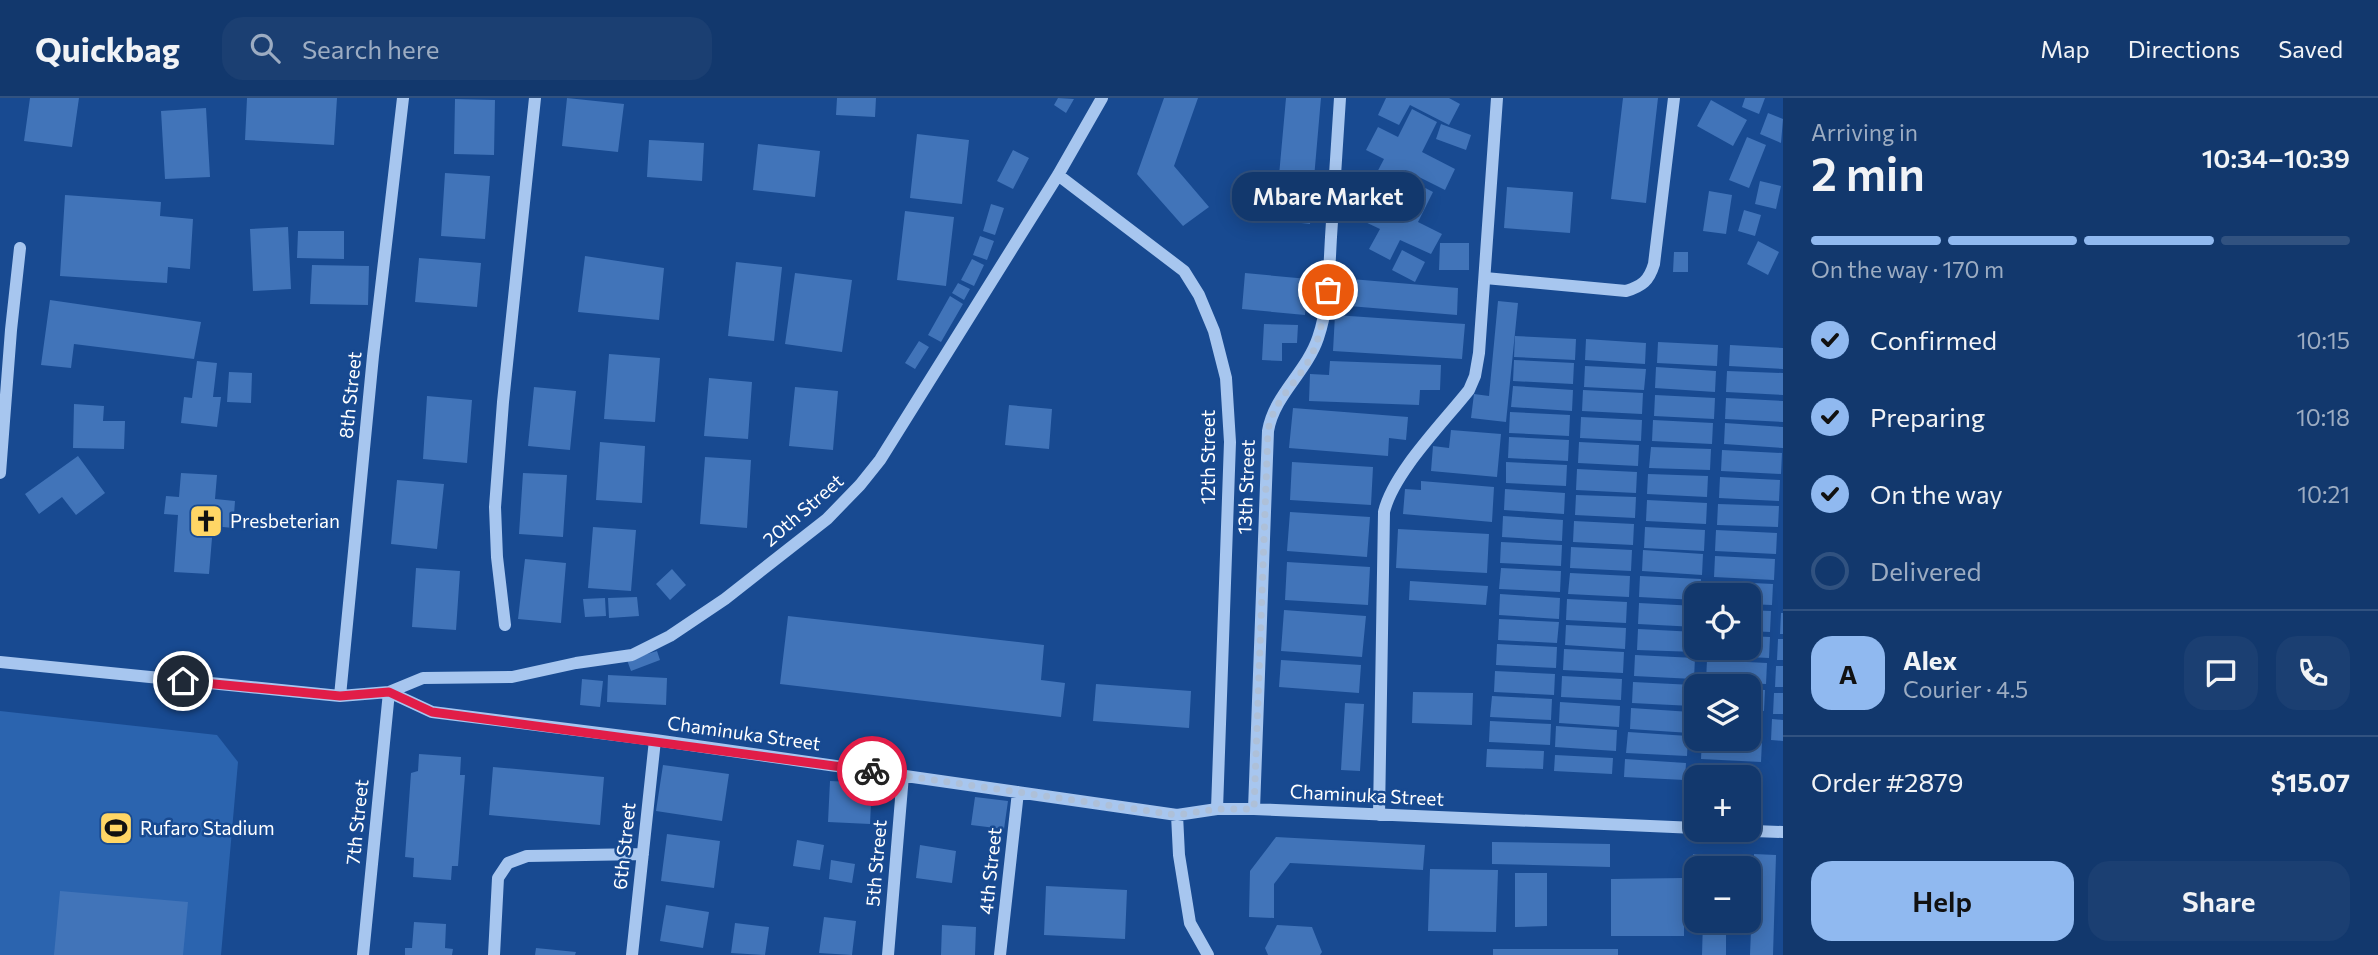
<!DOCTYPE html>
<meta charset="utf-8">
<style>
:root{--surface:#12386d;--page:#1b3f72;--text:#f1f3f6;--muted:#9cacc2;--line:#315280;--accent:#90b9f0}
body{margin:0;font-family:Commissioner,sans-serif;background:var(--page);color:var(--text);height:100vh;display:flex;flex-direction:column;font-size:26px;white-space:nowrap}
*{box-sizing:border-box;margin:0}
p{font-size:23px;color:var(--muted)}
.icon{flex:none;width:38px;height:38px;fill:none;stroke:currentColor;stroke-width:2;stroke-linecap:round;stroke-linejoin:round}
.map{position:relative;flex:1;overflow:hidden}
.panel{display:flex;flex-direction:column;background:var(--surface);width:595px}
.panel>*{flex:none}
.buttons{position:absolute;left:1684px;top:485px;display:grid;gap:14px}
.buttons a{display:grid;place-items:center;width:77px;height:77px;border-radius:14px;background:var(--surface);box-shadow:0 4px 18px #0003,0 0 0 2px var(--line);font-size:35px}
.pin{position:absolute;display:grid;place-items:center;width:60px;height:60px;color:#fff;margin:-30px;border:4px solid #fff;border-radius:50%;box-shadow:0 2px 7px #0007}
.courier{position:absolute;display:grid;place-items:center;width:70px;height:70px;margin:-35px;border:5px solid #e11d48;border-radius:50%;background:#fff;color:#222;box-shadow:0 2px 9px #0007}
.bubble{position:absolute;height:49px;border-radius:21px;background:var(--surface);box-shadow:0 4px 18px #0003,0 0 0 2px var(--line);font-size:23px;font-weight:600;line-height:49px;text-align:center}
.summary em{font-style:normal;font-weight:600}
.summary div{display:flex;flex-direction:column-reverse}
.summary{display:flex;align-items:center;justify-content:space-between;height:119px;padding:0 28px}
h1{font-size:46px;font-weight:600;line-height:52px}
.bar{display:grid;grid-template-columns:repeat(4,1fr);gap:10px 7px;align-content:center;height:84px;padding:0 28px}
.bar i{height:9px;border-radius:5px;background:var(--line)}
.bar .on{background:var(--accent)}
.bar p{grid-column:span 4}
.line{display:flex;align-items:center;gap:18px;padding:0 28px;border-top:2px solid var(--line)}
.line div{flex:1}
.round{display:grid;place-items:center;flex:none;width:74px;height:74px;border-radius:21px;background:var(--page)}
ol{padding:0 28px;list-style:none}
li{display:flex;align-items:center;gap:21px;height:77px}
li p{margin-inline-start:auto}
li .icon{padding:7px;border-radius:50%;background:var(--accent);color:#111;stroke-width:4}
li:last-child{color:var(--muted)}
li i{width:38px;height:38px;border:4px solid var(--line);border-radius:50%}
.button{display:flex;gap:14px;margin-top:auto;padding:14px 28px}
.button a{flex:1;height:80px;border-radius:21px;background:var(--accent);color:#111;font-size:28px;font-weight:600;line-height:80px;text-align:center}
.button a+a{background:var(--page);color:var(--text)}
header{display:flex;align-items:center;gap:42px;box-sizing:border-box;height:98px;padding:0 35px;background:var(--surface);border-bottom:2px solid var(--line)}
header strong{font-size:33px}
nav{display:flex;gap:38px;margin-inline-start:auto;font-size:24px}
.search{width:490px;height:63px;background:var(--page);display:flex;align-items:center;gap:18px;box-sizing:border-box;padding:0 24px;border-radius:21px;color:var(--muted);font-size:26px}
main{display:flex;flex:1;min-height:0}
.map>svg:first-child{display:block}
.green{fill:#2b64af}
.building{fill:#4174b9}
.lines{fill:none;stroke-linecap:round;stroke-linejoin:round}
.minor{stroke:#a7c6ef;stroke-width:12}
.done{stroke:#aec0d8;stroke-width:7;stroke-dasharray:0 12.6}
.route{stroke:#e11d48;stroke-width:9}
.labels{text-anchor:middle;stroke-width:5;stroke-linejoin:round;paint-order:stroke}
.street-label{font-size:19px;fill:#fff;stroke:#184a91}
.poi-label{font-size:19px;fill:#fff;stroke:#184a91;text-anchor:start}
</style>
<header>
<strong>Quickbag</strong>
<div class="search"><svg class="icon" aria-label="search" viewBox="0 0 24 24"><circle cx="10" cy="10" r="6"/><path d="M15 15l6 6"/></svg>Search here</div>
<nav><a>Map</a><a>Directions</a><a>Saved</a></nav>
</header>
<main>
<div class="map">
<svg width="1783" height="857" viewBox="0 0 1783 857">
<rect width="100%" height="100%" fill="#184a91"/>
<path class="green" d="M 0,613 L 217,637 L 238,664 L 221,857 L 0,857 Z"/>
<path class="building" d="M 30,0 L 79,0 L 72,49 L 24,43 Z
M 247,0 L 337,0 L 334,47 L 245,42 Z
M 567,0 L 624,6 L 618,54 L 562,48 Z
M 837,0 L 876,0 L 875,19 L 836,17 Z
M 1058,0 L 1074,1 L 1066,15 L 1054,7 Z
M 1164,0 L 1198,0 L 1174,68 L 1209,109 L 1183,128 L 1137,76 Z
M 1286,0 L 1321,0 L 1310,126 L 1275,122 Z
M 1386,0 L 1449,0 L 1460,6 L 1449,27 L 1410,7 L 1399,27 L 1378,17 Z
M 1623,0 L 1658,0 L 1646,105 L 1611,101 Z
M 1745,0 L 1765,0 L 1759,16 L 1742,9 Z
M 455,1 L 495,2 L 494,57 L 454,56 Z
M 1711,2 L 1747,22 L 1733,48 L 1697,28 Z
M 206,10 L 210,79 L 165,81 L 161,13 Z
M 1412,11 L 1437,24 L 1422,54 L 1455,71 L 1445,92 L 1405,72 L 1394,92 L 1373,82 L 1384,61 L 1366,52 L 1378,29 L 1398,39 Z
M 1768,15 L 1783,21 L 1781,45 L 1760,36 Z
M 1441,26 L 1471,37 L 1466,52 L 1436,41 Z
M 917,36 L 969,42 L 962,106 L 910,100 Z
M 1747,39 L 1766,47 L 1749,90 L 1729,82 Z
M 649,42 L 704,45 L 702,83 L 647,79 Z
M 758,46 L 820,53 L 815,99 L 753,92 Z
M 1013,52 L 1029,60 L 1013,91 L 997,83 Z
M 445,75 L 490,78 L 485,141 L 441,138 Z
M 1408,81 L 1433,94 L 1418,124 L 1442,136 L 1431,156 L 1400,142 L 1390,162 L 1369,151 L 1380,131 L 1361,122 L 1373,98 L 1393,109 Z
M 1760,83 L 1781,88 L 1776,111 L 1755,106 Z
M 1507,89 L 1573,94 L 1570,135 L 1504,130 Z
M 1709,93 L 1732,97 L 1726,136 L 1703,133 Z
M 65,97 L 161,104 L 160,118 L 193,121 L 190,171 L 168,169 L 167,185 L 60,178 Z
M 991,106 L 1004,110 L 995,137 L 983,133 Z
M 1744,112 L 1761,117 L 1755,138 L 1738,133 Z
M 905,113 L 954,119 L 946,188 L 897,182 Z
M 288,129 L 291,191 L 253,193 L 250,131 Z
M 298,133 L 344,133 L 344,161 L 297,160 Z
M 980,138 L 994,143 L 987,162 L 973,157 Z
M 1758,143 L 1779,154 L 1768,177 L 1747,166 Z
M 1440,145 L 1469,145 L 1469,172 L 1439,172 Z
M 1402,152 L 1425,164 L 1415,184 L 1392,172 Z
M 1674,154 L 1688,154 L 1688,174 L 1673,174 Z
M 585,158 L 664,170 L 659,222 L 578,214 Z
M 419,160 L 481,165 L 477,209 L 415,204 Z
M 972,161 L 984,167 L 974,188 L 961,182 Z
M 736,164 L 782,169 L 774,243 L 728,238 Z
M 312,167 L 369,168 L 368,207 L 310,206 Z
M 795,175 L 852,182 L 842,254 L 785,246 Z
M 1245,175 L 1308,181 L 1305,217 L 1242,211 Z
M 1339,180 L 1458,190 L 1457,217 L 1337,207 Z
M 958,185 L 970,191 L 964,202 L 952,195 Z
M 950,198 L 963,206 L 941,244 L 928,237 Z
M 50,202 L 201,224 L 194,261 L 74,246 L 71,270 L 41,267 Z
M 1498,203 L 1518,205 L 1506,324 L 1471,320 L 1474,296 L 1489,298 Z
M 1335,217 L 1465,226 L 1462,261 L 1333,253 Z
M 1264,226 L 1298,227 L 1297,245 L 1282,245 L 1282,263 L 1262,262 Z
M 1515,238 L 1576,241 L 1575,262 L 1514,259 Z
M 1586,241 L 1646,245 L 1645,266 L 1585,262 Z
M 919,243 L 929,249 L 915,271 L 905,265 Z
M 1658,244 L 1718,247 L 1717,268 L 1657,265 Z
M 1730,247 L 1783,250 L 1783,271 L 1729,268 Z
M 609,256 L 660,260 L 655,324 L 604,321 Z
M 1514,262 L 1574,265 L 1573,286 L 1513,283 Z
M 197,263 L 217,265 L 213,299 L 221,299 L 217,329 L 181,325 L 184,299 L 192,300 Z
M 1330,263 L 1441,267 L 1440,292 L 1420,292 L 1419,307 L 1309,303 L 1310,276 L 1329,277 Z
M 1585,268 L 1646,271 L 1644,292 L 1584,289 Z
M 1656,269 L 1716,273 L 1715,294 L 1655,290 Z
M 1727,273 L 1783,275 L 1783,297 L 1726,294 Z
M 229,274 L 252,275 L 251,305 L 227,304 Z
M 709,280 L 752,284 L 748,341 L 704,338 Z
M 1513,288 L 1573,292 L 1572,313 L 1511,309 Z
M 534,289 L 576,293 L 570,352 L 528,348 Z
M 795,289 L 838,293 L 833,352 L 789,348 Z
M 1583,292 L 1643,295 L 1642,316 L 1582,313 Z
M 1655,297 L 1715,300 L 1714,321 L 1654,318 Z
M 427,298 L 472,302 L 467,365 L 423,361 Z
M 1726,300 L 1783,303 L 1783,324 L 1725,321 Z
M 74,306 L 104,308 L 103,323 L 125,323 L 124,351 L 73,350 Z
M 1009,307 L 1052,311 L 1049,351 L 1005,347 Z
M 1293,310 L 1408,319 L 1406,342 L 1389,340 L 1388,358 L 1289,350 Z
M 1510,314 L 1570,317 L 1569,338 L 1509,335 Z
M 1581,319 L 1642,322 L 1641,343 L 1580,340 Z
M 1653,322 L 1713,325 L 1712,346 L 1652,343 Z
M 1725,325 L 1783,329 L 1783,350 L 1724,346 Z
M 1451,332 L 1501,336 L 1497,379 L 1431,373 L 1433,348 L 1449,350 Z
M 1509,339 L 1569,342 L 1568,363 L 1508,360 Z
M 600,344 L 645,348 L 642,405 L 596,402 Z
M 1579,344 L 1639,347 L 1638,368 L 1578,365 Z
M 1651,349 L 1711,351 L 1710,372 L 1649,370 Z
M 1722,352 L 1782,355 L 1781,376 L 1721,373 Z
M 78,358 L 105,395 L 76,417 L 62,399 L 39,416 L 25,396 Z
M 705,359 L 751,362 L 747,430 L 700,426 Z
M 1292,364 L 1373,369 L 1371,407 L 1290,402 Z
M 1506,364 L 1567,367 L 1566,388 L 1506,385 Z
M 1577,371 L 1637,374 L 1636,395 L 1576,392 Z
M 181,375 L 217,377 L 215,401 L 235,403 L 233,430 L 213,428 L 209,476 L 174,474 L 178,417 L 164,416 L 166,398 L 179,399 Z
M 523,375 L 567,377 L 563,439 L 519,436 Z
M 1648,376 L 1708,378 L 1707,399 L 1647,396 Z
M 1720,379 L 1780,382 L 1779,403 L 1719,400 Z
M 397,382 L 444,386 L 437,451 L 391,446 Z
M 1421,383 L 1494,389 L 1492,424 L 1403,416 L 1405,391 L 1421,392 Z
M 1505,391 L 1565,395 L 1564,416 L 1504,412 Z
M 1576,397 L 1636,399 L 1635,420 L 1575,417 Z
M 1647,402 L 1707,405 L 1706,426 L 1646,423 Z
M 1718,406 L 1779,408 L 1778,429 L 1717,427 Z
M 1290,414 L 1370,419 L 1367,459 L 1287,453 Z
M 1503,418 L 1563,422 L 1562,443 L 1502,439 Z
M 1574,423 L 1634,426 L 1633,447 L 1573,444 Z
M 593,429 L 636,432 L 631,493 L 588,490 Z
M 1645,429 L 1705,432 L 1704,453 L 1644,450 Z
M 1398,431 L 1489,436 L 1487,475 L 1396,470 Z
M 1716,432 L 1777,435 L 1776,456 L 1715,453 Z
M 1501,444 L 1562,447 L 1561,468 L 1500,465 Z
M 1571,449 L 1632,452 L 1631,473 L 1570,470 Z
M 1643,452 L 1703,456 L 1702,477 L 1642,473 Z
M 1715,458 L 1775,461 L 1774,482 L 1714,479 Z
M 525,461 L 566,465 L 561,525 L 518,521 Z
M 1287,464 L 1370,469 L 1368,507 L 1285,502 Z
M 416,470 L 460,473 L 456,532 L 412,529 Z
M 1501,470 L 1561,473 L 1560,494 L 1499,491 Z
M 672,471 L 686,487 L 670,502 L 656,486 Z
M 1570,475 L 1630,478 L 1629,499 L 1568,496 Z
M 1640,478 L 1701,481 L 1700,497 L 1696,497 L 1696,502 L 1639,499 Z
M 1410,483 L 1488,488 L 1486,507 L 1409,502 Z
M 1712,483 L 1773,486 L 1772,507 L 1748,506 L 1748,497 L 1712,497 Z
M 1500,496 L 1560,500 L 1559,521 L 1499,517 Z
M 637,499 L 639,518 L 609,520 L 608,500 Z
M 605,500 L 606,518 L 585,519 L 583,501 Z
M 1567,501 L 1627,504 L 1626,525 L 1566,522 Z
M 1639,505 L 1696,508 L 1696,529 L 1638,526 Z
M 1284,512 L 1366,518 L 1362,559 L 1281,553 Z
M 1748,512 L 1771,513 L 1770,534 L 1748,533 Z
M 1781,515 L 1783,515 L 1783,536 L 1780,536 Z
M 788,518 L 1044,547 L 1041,582 L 1065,585 L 1061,619 L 780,586 Z
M 1499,521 L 1559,524 L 1557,545 L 1498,542 Z
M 1566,527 L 1626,530 L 1625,551 L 1565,547 Z
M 1638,531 L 1696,534 L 1697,554 L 1637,552 Z
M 1748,538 L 1770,539 L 1769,560 L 1709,557 L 1709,550 L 1748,550 Z
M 1778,541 L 1783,541 L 1783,562 L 1777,562 Z
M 1497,546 L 1557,549 L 1556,570 L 1496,567 Z
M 1564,551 L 1624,554 L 1623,575 L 1563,572 Z
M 657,553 L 660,562 L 631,573 L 627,562 Z
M 1635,557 L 1695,560 L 1694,581 L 1634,578 Z
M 1281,562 L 1361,567 L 1359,595 L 1279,589 Z
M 1707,562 L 1767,565 L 1766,586 L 1706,583 Z
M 1776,568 L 1783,568 L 1783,589 L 1775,589 Z
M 1495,573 L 1555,576 L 1554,597 L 1494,594 Z
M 608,577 L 667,580 L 666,607 L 607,604 Z
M 1562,578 L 1622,581 L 1621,602 L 1561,599 Z
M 582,581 L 603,583 L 600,609 L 580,607 Z
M 1633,584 L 1693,587 L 1692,608 L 1632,605 Z
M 1096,586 L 1191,593 L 1189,630 L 1093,623 Z
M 1748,591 L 1765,592 L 1764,613 L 1748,612 Z
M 1413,594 L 1473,595 L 1472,627 L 1412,625 Z
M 1774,595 L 1783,595 L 1783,616 L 1773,616 Z
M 1492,598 L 1552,601 L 1551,622 L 1490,619 Z
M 1560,604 L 1620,608 L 1619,629 L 1559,625 Z
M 1345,605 L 1364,606 L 1360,673 L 1341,672 Z
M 1631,610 L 1691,614 L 1690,635 L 1630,631 Z
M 1748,618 L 1763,619 L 1762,640 L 1748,639 Z
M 1772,621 L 1783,622 L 1783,643 L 1771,642 Z
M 1490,623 L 1551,626 L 1550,647 L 1489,644 Z
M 1556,628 L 1617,632 L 1616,653 L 1555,649 Z
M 1628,634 L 1688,638 L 1687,658 L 1626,655 Z
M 1702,640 L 1762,643 L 1761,664 L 1701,661 Z
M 1487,651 L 1544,653 L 1543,671 L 1486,669 Z
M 419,656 L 461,659 L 460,677 L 465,677 L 458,768 L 452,768 L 451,782 L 413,779 L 414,760 L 405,759 L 411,675 L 418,673 Z
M 1555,657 L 1613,660 L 1612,676 L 1554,673 Z
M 1625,661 L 1686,665 L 1685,682 L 1624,679 Z
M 663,667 L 729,676 L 722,723 L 656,713 Z
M 1695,667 L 1759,670 L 1758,685 L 1748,684 L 1748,679 L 1695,679 Z
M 493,669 L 604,679 L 600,727 L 489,717 Z
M 830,683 L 872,685 L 870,726 L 828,724 Z
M 975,699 L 1008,703 L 1004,731 L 971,727 Z
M 667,736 L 720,743 L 714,790 L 661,783 Z
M 1276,739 L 1425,747 L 1423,772 L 1290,765 L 1274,786 L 1274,820 L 1249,819 L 1250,773 Z
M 797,742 L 824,747 L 820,772 L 793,768 Z
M 1492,744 L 1610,746 L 1610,769 L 1492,766 Z
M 920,747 L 956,753 L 952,785 L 916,780 Z
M 1693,756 L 1730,757 L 1730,770 L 1696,770 L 1696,804 L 1692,804 Z
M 1754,756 L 1776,757 L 1773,857 L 1750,857 Z
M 831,762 L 855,766 L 852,785 L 829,781 Z
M 1430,771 L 1498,772 L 1496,834 L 1428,833 Z
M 1515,775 L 1547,775 L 1547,828 L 1515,829 Z
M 1684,780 L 1684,838 L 1611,838 L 1611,781 Z
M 1046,788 L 1127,792 L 1125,841 L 1044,837 Z
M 60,793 L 188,804 L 183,857 L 54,857 Z
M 666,807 L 709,814 L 703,850 L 660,843 Z
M 824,819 L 856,823 L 852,857 L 819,855 Z
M 1703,822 L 1726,823 L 1726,857 L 1702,857 Z
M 414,824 L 446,826 L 445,850 L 453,851 L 452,857 L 405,857 L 405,850 L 412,850 Z
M 735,825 L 769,829 L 765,857 L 731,855 Z
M 942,827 L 976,829 L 975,857 L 941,857 Z
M 1277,827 L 1312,829 L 1322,854 L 1320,857 L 1268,857 L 1265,850 Z
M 536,850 L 576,854 L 575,857 L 535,857 Z
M 1493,851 L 1618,851 L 1618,857 L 1493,857 Z"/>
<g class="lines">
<path class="minor" d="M 1058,77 L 1184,173 L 1199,197 L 1214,233 L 1226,280 L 1230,344 L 1217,711
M 1485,180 L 1626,193 C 1642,188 1649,183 1654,166 L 1674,0
M 0,375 L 11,232 L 20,150
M 505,527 L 497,459 L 495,409 L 503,304 L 535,0
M 0,564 L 340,598 L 389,594 L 432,614 L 655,642 L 1177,717 L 1217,711 L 1254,711 L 1696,730
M 340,598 L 373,258 L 403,0
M 1254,711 L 1268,333 C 1274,297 1306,275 1318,240 C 1329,208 1329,173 1331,139 C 1334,93 1337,46 1340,0
M 1177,717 L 1179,757 L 1190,825 L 1208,857
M 1379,717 L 1384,414 C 1393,375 1443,325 1469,292 L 1475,278 L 1479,255 L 1497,0
M 1727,732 L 1783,734
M 363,857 L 389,594 L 423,580 L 512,579 L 576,565 L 632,557 L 670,538 L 725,501 L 827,421 L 860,387 L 880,362 L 1058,77 L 1102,0
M 494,857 L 498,780 L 508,765 L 527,758 L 643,756
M 632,857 L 655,642
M 888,857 L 903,677
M 1000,857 L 1018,694"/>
</g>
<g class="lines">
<path class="done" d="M 872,673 L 1177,717 L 1217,711 L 1254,711 L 1268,333 C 1273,303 1295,287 1309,262 C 1321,241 1323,215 1328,192"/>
<path class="route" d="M 183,583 L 340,598 L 389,594 L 432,614 L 872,673"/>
</g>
<defs>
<g id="church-square" transform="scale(1.75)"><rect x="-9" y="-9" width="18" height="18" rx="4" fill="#ffd665" stroke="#184a91"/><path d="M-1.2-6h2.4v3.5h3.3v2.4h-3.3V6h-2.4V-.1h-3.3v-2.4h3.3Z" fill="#111"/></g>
<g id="stadium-square" transform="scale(1.75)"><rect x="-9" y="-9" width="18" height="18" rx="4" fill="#ffd665" stroke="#184a91"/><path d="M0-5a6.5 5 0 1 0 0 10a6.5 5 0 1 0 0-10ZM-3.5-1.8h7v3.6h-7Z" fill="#111"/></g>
</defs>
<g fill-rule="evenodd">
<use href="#church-square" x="206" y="423"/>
<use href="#stadium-square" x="116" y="730"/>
</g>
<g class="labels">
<g class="street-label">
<text transform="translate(350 297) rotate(-84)" y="7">8th Street</text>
<text transform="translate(1208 359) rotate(-90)" y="7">12th Street</text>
<text transform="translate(1246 389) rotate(-88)" y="7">13th Street</text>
<text transform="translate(803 412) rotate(-41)" y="7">20th Street</text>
<text transform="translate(744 635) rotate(8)" y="7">Chaminuka Street</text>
<text transform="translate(1367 697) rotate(3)" y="7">Chaminuka Street</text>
<text transform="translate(357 724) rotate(-84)" y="7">7th Street</text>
<text transform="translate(624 748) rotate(-84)" y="7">6th Street</text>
<text transform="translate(876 765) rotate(-85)" y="7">5th Street</text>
<text transform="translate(990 773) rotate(-84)" y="7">4th Street</text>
</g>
<g class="poi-label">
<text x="230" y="430">Presbeterian</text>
<text x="140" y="737">Rufaro Stadium</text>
</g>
</g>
</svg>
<div class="buttons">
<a><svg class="icon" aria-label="locate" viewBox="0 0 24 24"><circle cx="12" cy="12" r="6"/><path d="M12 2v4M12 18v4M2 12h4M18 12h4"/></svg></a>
<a><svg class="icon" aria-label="layers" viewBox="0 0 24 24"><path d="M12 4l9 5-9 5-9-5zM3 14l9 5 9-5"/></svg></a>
<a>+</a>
<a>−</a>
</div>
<div class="pin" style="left:1328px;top:192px;background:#ea580c"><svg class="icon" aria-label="bag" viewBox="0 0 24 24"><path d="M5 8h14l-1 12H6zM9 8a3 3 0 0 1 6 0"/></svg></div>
<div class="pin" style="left:183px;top:583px;background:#1f2937"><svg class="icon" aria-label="home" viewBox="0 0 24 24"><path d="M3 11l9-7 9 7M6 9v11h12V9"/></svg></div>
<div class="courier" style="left:872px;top:673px"><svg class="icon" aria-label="bike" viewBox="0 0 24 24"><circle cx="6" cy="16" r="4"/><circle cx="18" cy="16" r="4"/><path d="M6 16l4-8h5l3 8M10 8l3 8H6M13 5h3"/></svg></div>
<div class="bubble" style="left:1232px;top:74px;width:192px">Mbare Market</div>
</div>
<section class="panel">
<div class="summary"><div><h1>2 min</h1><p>Arriving in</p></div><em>10:34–10:39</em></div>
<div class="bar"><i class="on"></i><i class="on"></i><i class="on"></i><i></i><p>On the way · 170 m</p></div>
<ol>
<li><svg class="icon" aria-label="check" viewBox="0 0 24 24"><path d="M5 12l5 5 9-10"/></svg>Confirmed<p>10:15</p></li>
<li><svg class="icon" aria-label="check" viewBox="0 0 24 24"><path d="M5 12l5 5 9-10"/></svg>Preparing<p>10:18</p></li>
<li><svg class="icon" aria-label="check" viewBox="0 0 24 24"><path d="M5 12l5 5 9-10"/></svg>On the way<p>10:21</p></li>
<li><i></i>Delivered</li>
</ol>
<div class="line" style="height:126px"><b class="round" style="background:var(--accent);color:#111">A</b><div><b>Alex</b><p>Courier · 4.5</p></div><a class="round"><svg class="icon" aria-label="chat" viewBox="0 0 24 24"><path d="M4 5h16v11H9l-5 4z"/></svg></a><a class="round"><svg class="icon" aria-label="phone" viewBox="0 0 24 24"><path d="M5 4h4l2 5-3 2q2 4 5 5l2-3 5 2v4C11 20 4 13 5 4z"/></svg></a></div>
<div class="line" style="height:91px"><div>Order #2879</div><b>$15.07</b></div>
<div class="button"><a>Help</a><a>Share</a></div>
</section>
</main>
